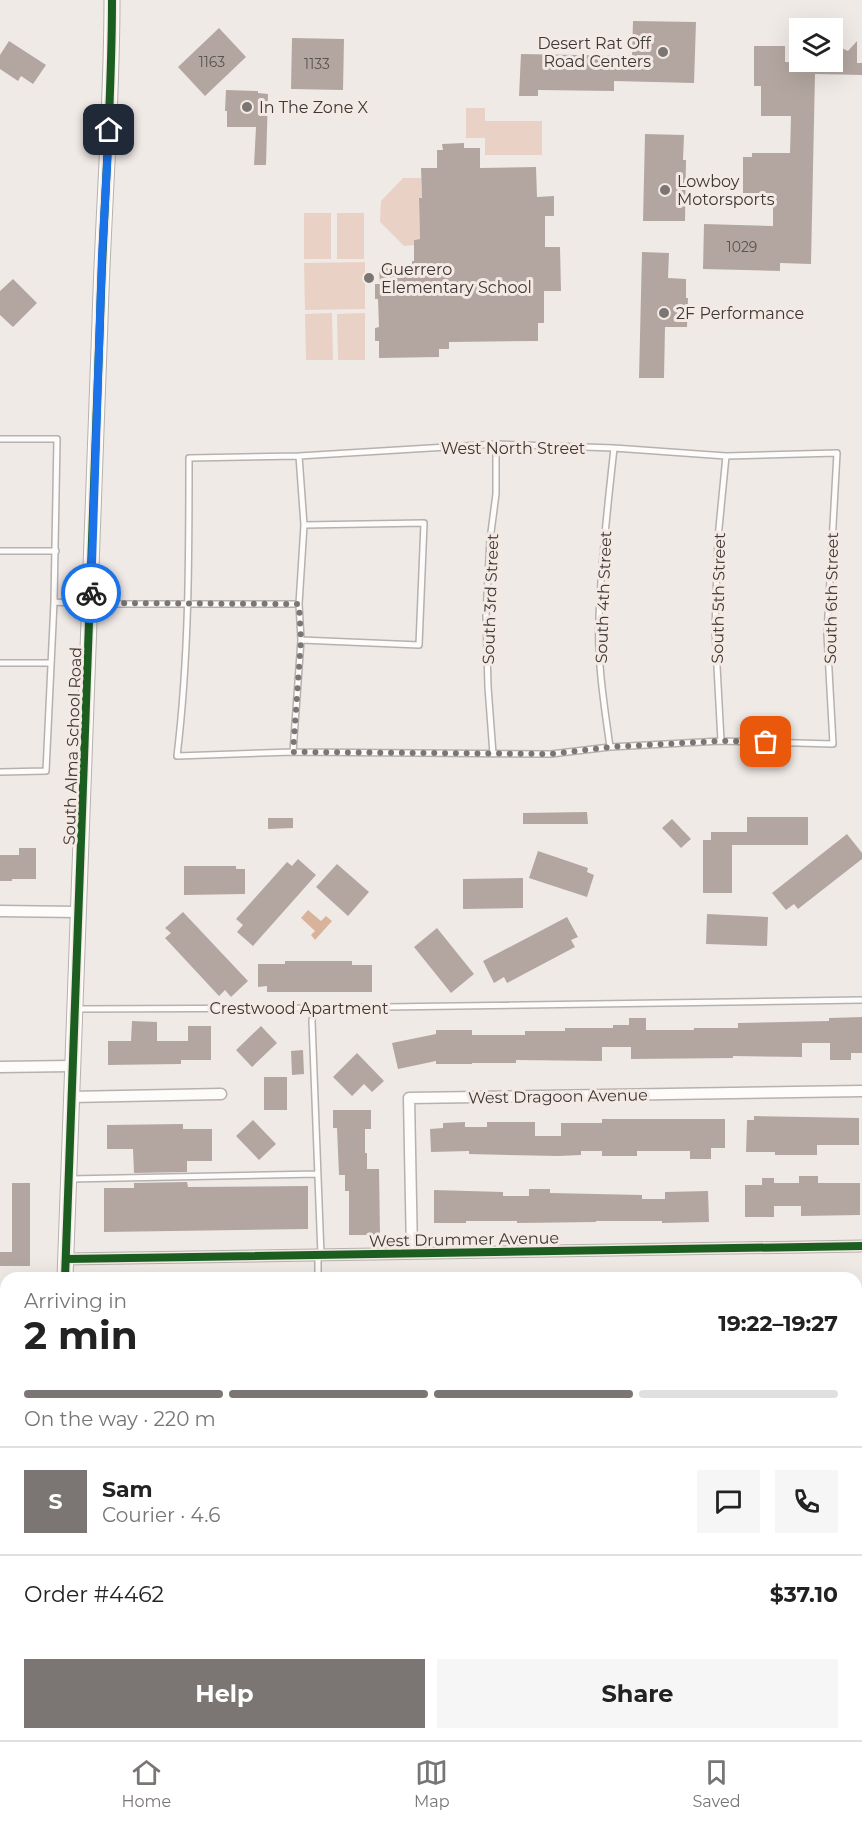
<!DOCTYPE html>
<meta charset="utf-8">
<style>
:root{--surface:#fff;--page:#f6f6f6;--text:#222;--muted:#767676;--line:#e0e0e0;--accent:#7b7674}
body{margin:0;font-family:Montserrat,sans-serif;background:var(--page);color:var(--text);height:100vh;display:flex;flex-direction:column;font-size:22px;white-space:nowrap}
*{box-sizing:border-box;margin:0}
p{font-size:20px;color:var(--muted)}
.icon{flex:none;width:33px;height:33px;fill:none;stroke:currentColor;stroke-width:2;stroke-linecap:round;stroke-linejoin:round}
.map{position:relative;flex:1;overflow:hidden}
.side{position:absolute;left:0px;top:1272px;width:862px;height:468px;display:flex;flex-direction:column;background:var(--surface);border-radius:18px 18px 0 0;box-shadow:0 6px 24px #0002}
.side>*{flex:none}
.buttons{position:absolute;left:789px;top:18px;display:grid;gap:12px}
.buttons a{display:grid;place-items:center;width:54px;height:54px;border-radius:0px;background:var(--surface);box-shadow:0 6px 24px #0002;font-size:30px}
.pin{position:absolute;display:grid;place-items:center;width:51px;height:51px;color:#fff;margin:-26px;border-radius:12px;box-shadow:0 3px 9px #0006}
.courier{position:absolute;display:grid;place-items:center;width:60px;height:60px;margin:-30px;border:4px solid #1a73e8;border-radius:50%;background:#fff;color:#222;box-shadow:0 2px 8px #0007}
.head em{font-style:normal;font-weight:700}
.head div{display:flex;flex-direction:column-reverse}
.head{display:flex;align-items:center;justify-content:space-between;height:102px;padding:0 24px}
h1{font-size:39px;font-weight:700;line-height:45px}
.bar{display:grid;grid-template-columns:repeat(4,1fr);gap:9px 6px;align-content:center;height:72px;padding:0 24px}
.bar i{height:8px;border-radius:4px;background:var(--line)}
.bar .active{background:var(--accent)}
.bar p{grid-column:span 4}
.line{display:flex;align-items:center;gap:15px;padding:0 24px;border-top:2px solid var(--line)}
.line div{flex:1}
.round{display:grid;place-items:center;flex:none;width:63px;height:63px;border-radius:0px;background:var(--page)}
.button{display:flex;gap:12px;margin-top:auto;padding:12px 24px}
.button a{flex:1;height:69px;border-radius:0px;background:var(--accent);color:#fff;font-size:24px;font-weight:700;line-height:69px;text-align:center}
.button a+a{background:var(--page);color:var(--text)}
.dock{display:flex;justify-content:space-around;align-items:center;height:84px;border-top:2px solid var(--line);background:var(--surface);font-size:16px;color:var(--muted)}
.dock a{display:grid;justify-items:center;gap:3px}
.dock .active{color:var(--accent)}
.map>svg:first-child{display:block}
.green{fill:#e9d2c5}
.water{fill:#d9b29c}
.building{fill:#b3a6a0}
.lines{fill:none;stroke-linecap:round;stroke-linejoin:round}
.service-casing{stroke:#b5b1ae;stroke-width:8}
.minor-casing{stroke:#b5b1ae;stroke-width:13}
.tertiary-casing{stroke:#b5b1ae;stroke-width:16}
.secondary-casing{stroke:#b5b1ae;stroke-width:17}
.service{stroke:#fdfcfb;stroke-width:5}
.minor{stroke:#fdfcfb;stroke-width:10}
.tertiary{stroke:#fdfcfb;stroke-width:14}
.secondary{stroke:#fdfcfb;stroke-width:15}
.cycleway-casing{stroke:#f4e9e3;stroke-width:11}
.cycleway{stroke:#1b5e20;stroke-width:8}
.done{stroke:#7b7674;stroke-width:6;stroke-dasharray:0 10.8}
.route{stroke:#1a73e8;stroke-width:8}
.poi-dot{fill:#7b7674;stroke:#f4e9e3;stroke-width:2}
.labels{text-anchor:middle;stroke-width:6;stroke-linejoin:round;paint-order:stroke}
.number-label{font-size:14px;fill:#5a5450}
.poi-label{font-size:16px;fill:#3c3836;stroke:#f4e9e3;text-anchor:start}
.street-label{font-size:16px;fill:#3c3836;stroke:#f4e9e3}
</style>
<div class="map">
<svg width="862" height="1740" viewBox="0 0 862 1740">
<rect width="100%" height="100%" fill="#f0eae7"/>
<path class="green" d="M 466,108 L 485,108 L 485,121 L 542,121 L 542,155 L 485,155 L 485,138 L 466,138 Z
M 403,178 L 421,178 L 422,198 L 419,198 L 420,239 L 414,240 L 414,245 L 404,246 L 380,222 L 381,201 Z
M 304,213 L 331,213 L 331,259 L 304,259 Z
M 337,213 L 364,213 L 364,259 L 337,259 Z
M 365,262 L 365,309 L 305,310 L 304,263 Z
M 332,313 L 333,360 L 306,360 L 305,314 Z
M 365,313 L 365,360 L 338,360 L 337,314 Z"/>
<path class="water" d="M 308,910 L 321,921 L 326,916 L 332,921 L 315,940 L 311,935 L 315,931 L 301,918 Z"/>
<path class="building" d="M 633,21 L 696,22 L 694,83 L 614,81 L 614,91 L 538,90 L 538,96 L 519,96 L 521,54 L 632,56 Z
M 219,28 L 246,57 L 205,96 L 178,67 Z
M 292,38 L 344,39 L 343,90 L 291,89 Z
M 9,41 L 46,65 L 33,84 L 21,76 L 18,81 L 0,69 L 0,55 Z
M 857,41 L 857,63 L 862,63 L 862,75 L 815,74 L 811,264 L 780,263 L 780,271 L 703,269 L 704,224 L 773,226 L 773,193 L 743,193 L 743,157 L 752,157 L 752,153 L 790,153 L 791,116 L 761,116 L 761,86 L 754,86 L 754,46 L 785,46 L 785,62 L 825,63 L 825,62 L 832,62 L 832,44 L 848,51 Z
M 226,90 L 258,91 L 258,93 L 268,94 L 266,165 L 254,165 L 256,127 L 227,127 L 227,111 L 225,111 Z
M 645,134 L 684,135 L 683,160 L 686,160 L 685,221 L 643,221 Z
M 464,143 L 464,148 L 480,148 L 480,168 L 536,167 L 537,197 L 554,196 L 554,216 L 545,216 L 545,247 L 560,247 L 561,291 L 544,291 L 544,323 L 538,323 L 538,341 L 449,342 L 449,349 L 439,349 L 439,357 L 379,358 L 379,341 L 375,341 L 375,328 L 379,327 L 378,299 L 375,299 L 375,284 L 380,284 L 379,268 L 404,268 L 404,266 L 412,265 L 412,261 L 414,261 L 414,240 L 420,239 L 419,198 L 422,198 L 421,168 L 437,168 L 437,150 L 443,150 L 442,144 Z
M 642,252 L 669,253 L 668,278 L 686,279 L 686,298 L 688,298 L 687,327 L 665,327 L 664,378 L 639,378 Z
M 13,279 L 37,303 L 13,327 L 0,315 L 0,291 Z
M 587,812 L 588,824 L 523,824 L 523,813 Z
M 747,817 L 808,817 L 808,845 L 732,845 L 732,893 L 703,893 L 703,840 L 711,840 L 711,832 L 747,832 Z
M 268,818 L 293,818 L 293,828 L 268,829 Z
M 672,819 L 691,839 L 681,848 L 662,828 Z
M 847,834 L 862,853 L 862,859 L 798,909 L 794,904 L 786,910 L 772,893 Z
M 19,848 L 36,848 L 36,879 L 12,879 L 12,881 L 0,881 L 0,855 L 19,855 Z
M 538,851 L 588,868 L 587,872 L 594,875 L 587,897 L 529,878 Z
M 298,859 L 316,875 L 253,946 L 237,932 L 243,925 L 236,919 L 287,862 L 292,866 Z
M 337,864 L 369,892 L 348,916 L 316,887 Z
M 184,866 L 236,866 L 236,869 L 245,869 L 245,894 L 184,895 Z
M 523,878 L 523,908 L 463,909 L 463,879 Z
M 183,912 L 248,981 L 231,997 L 225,990 L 219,996 L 165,938 L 171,933 L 165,928 Z
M 707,914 L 768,917 L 767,946 L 706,944 Z
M 567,917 L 578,937 L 571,940 L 575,947 L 507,983 L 504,977 L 494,983 L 483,961 Z
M 437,928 L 474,974 L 451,993 L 414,947 Z
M 285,961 L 352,961 L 352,965 L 372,965 L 372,992 L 267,992 L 267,986 L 258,987 L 258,964 L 285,964 Z
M 862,1017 L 862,1053 L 851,1053 L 851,1060 L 830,1060 L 830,1043 L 802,1043 L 802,1057 L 733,1056 L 733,1058 L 631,1059 L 631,1047 L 602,1047 L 602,1061 L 516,1060 L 516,1063 L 472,1063 L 472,1064 L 436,1064 L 436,1061 L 398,1069 L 392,1043 L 436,1034 L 436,1030 L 472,1030 L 472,1035 L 525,1035 L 525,1031 L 565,1031 L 565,1028 L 613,1028 L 613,1025 L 629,1025 L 629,1018 L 646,1018 L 646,1030 L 694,1030 L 694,1028 L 738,1028 L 738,1023 L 829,1021 L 829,1018 Z
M 132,1021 L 157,1022 L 157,1041 L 188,1041 L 188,1026 L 211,1026 L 211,1060 L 181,1060 L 181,1064 L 108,1065 L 108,1041 L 131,1041 Z
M 261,1026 L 277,1043 L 252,1067 L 236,1050 Z
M 303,1050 L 304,1074 L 292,1075 L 291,1051 Z
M 357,1053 L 384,1081 L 372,1092 L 364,1084 L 352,1096 L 333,1077 Z
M 264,1077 L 287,1077 L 287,1110 L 264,1110 Z
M 333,1110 L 371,1110 L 371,1129 L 365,1129 L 365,1153 L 367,1153 L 367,1169 L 379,1169 L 380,1235 L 349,1235 L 349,1191 L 345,1191 L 345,1175 L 339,1175 L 337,1128 L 333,1128 Z
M 754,1116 L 859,1118 L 859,1145 L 817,1145 L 817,1155 L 775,1155 L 775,1152 L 746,1152 L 747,1120 L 754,1120 Z
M 602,1119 L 725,1119 L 725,1148 L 711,1148 L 711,1159 L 690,1159 L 690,1151 L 637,1151 L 637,1156 L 602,1156 L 602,1151 L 581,1151 L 581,1155 L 558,1156 L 469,1154 L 469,1151 L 431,1152 L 430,1129 L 443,1128 L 443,1123 L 465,1122 L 465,1127 L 487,1127 L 487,1122 L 535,1122 L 535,1136 L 561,1136 L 561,1123 L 602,1123 Z
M 253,1120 L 276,1144 L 259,1160 L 236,1136 Z
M 183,1124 L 183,1129 L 212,1129 L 212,1161 L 187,1161 L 187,1172 L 134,1173 L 133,1149 L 107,1149 L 107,1125 Z
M 799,1176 L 818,1176 L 818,1183 L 860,1183 L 860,1215 L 801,1216 L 801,1206 L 774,1206 L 774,1217 L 745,1217 L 745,1185 L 762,1185 L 762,1178 L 774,1178 L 774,1183 L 799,1183 Z
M 187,1182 L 188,1187 L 308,1186 L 308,1229 L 104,1232 L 104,1188 L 134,1188 L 134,1183 Z
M 12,1183 L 30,1183 L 30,1266 L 0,1266 L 0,1252 L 12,1252 Z
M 529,1189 L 550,1189 L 550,1193 L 642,1195 L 642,1199 L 665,1199 L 665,1192 L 708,1191 L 709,1222 L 662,1223 L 662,1221 L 596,1221 L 596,1222 L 517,1223 L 517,1221 L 466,1221 L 466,1223 L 434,1223 L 434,1190 L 503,1192 L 503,1196 L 529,1196 Z"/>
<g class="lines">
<g class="service-casing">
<path id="service" d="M 0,439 L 57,439 L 54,602 L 46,771 L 0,772
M 496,444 L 614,448 L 726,456 L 837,453 L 827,634 L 833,744 L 721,741 L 610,747 L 551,754 L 293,752 L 177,756 C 189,657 189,557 189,458 L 299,456 Z
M 0,551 L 56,551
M 54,602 L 91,604 L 299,604
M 301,640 L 419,645 L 424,523 L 304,525
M 0,663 L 51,663
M 721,741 L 715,629 L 718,538 L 726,456
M 610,747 C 604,704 597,661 599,618 C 601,561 608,504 614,448
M 293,752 L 301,640 L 299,604 L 304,525 L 299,456
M 493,754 L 488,687 L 486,615 L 490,540 L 496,494 L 496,444
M 314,1008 L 312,1021 L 321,1255
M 78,1009 L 314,1008 L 862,1000
M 70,1179 L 317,1174
M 318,1256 L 318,1278
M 0,1697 L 0,1740"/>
</g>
<g class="minor-casing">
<path id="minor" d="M 0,911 L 78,912
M 0,1067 L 71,1066
M 71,1097 L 221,1094
M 412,1253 L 409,1098 L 862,1091
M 66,1259 L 862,1246"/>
</g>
<g class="tertiary-casing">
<path id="tertiary" d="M 856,1628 L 862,1627
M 0,1643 L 6,1643
M 672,1734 L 672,1740"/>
</g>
<g class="secondary-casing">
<path id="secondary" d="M 65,1278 C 76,959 89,640 100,321 C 103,214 112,107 112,0
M 52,1740 L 52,1734"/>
</g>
<use href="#service" class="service"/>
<use href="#minor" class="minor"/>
<use href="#tertiary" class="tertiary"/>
<use href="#secondary" class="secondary"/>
<g class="cycleway-casing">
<path id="cycleway" d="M 66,1259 L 862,1246
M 65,1278 C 76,959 89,640 100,321 C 103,214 112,107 112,0"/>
</g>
<use href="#cycleway" class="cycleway"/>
</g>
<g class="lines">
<path class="done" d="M 91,593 L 91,603 L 299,604 L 301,640 L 293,752 L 551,754 L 610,747 L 721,741 L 766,742"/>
<path class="route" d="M 91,593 L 102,256 L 109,130"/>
</g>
<g class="poi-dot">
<circle cx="663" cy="52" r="6"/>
<circle cx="247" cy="107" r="6"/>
<circle cx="665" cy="190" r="6"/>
<circle cx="369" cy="278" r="6"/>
<circle cx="664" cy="313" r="6"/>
</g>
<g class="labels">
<g class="number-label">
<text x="212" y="67">1163</text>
<text x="317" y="69">1133</text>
<text x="742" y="252">1029</text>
</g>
<g class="poi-label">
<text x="651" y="49" text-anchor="end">Desert Rat Off<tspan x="651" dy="18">Road Centers</tspan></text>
<text x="259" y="113">In The Zone X</text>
<text x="677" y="187">Lowboy<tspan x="677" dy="18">Motorsports</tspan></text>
<text x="381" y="275">Guerrero<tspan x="381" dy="18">Elementary School</tspan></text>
<text x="676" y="319">2F Performance</text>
</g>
<g class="street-label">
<text x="513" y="454">West North Street</text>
<text transform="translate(603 597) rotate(-88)" y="6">South 4th Street</text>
<text transform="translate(718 598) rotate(-89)" y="6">South 5th Street</text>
<text transform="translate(831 598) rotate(-89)" y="6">South 6th Street</text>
<text transform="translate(490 599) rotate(-88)" y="6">South 3rd Street</text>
<text transform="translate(72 746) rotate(-88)" y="6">South Alma School Road</text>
<text x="299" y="1014">Crestwood Apartment</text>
<text transform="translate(558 1096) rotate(-1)" y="6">West Dragoon Avenue</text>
<text transform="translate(464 1239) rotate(-1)" y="6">West Drummer Avenue</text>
</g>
</g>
</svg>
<div class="buttons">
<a><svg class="icon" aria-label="layers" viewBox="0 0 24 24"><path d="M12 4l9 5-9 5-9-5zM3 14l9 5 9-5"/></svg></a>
</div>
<div class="pin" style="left:766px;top:742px;background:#ea580c"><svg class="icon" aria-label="bag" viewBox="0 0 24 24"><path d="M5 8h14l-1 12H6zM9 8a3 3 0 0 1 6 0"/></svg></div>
<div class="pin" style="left:109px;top:130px;background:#1f2937"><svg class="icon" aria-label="home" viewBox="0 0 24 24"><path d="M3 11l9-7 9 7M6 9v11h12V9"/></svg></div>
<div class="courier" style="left:91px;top:593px"><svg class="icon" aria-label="bike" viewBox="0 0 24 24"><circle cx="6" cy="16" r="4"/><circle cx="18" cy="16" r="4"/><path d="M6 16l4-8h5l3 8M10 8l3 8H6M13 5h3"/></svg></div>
<section class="side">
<div class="head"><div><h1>2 min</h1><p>Arriving in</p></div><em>19:22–19:27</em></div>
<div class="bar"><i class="active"></i><i class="active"></i><i class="active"></i><i></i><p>On the way · 220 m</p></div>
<div class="line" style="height:108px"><b class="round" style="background:var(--accent);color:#fff">S</b><div><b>Sam</b><p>Courier · 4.6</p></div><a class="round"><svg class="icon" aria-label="chat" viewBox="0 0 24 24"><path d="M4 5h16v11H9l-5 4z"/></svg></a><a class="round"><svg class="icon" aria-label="phone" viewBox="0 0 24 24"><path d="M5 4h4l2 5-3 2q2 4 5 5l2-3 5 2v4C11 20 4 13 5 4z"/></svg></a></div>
<div class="line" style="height:78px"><div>Order #4462</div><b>$37.10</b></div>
<div class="button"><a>Help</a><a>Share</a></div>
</section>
</div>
<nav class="dock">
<a class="active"><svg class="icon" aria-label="home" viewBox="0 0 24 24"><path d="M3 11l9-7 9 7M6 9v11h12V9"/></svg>Home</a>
<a><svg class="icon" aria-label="map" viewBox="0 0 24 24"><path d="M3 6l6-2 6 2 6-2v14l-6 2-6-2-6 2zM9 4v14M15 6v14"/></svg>Map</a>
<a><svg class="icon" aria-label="saved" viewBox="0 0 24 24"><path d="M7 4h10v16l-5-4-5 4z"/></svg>Saved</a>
</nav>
